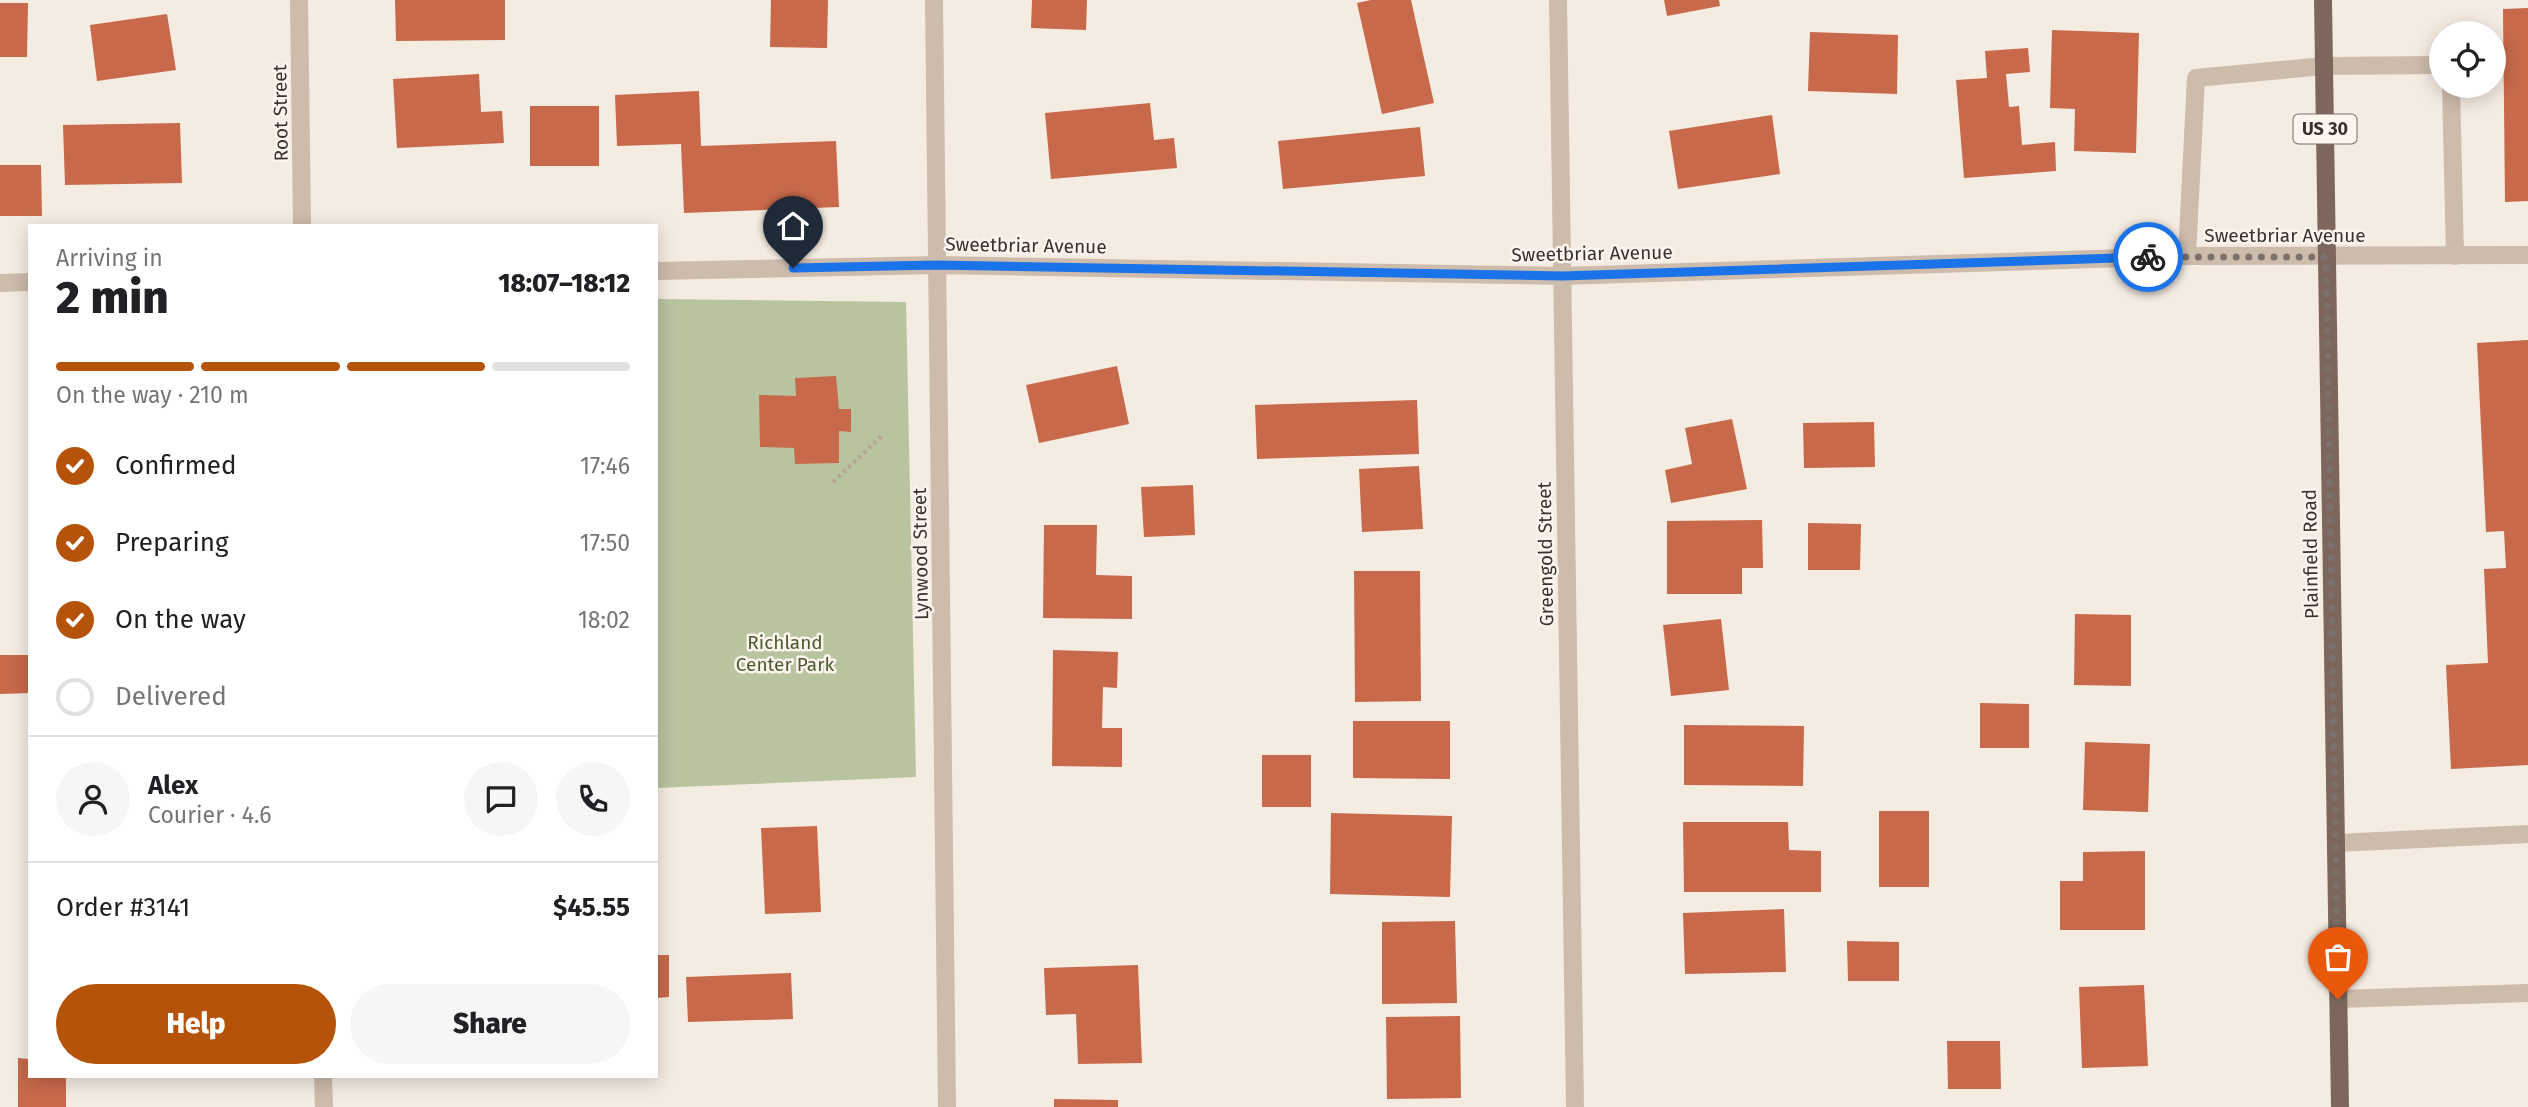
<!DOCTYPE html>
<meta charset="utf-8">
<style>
:root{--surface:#fff;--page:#f6f6f6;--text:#202124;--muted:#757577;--line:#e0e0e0;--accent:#b45309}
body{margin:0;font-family:"Fira Sans",sans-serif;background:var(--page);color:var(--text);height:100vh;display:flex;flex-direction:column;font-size:26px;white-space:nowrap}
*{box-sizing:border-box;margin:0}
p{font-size:23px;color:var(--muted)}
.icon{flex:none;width:38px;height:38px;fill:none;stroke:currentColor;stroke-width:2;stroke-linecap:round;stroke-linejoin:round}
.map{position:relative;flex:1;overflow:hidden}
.panel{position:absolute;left:28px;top:224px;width:630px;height:854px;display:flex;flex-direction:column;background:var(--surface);border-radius:0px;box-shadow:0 4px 18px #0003}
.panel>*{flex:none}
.controls{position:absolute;left:2429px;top:21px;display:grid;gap:14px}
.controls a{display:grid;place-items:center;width:77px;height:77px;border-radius:50%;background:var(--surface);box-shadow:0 4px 18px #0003;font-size:35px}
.pin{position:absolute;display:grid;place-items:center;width:60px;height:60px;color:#fff;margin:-72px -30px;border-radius:50% 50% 50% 0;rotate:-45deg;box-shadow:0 0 7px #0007}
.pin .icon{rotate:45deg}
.courier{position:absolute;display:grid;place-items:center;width:70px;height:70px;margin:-35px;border:5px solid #1a73e8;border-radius:50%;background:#fff;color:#222;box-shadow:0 2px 9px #0007}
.overview em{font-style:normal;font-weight:800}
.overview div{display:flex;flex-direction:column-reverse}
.overview{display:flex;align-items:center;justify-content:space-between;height:119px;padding:0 28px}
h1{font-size:46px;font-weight:800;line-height:52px}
.bar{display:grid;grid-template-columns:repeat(4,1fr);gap:10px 7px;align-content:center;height:84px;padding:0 28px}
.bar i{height:9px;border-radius:5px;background:var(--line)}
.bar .selected{background:var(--accent)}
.bar p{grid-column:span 4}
.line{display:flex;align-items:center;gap:18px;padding:0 28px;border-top:2px solid var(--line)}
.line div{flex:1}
.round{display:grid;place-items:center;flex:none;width:74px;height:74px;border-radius:37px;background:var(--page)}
ol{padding:0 28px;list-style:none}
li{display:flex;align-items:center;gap:21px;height:77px}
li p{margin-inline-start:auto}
li .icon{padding:7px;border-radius:50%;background:var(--accent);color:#fff;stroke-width:4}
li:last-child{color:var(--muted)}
li i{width:38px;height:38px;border:4px solid var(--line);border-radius:50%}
.button{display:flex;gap:14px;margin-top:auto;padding:14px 28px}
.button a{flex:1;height:80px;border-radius:42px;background:var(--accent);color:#fff;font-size:28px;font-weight:800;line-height:80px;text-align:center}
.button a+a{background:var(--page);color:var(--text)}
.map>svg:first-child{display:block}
.green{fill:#b8c4a0}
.building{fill:#c8694b}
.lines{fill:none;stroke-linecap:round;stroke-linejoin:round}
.path{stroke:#b9a596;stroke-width:4.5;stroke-dasharray:3.5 3.5;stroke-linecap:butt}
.lane{stroke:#cdbbac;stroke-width:18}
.street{stroke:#cdbbac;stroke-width:18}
.primary{stroke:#7d675c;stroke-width:18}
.done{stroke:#7c716b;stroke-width:7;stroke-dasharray:0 12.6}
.route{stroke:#1a73e8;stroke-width:9}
.labels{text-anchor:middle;stroke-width:5;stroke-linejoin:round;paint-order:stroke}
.shield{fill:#fbf5ee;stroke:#756b66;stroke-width:2}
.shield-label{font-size:18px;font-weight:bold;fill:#3b302b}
.street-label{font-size:19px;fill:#3b302b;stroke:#fbf5ee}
.park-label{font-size:19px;fill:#4a5a2e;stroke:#fbf5ee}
</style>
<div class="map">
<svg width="2528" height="1107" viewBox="0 0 2528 1107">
<rect width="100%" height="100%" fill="#f4ebe1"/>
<path class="green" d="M 656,299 L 906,302 L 916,777 L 656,788 Z"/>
<path class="building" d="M 395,0 L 505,0 L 505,40 L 396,41 Z
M 771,0 L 828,0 L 827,48 L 770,47 Z
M 1032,0 L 1087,0 L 1086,30 L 1031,28 Z
M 1371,0 L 1411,0 L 1434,103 L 1382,114 L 1357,3 Z
M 1664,0 L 1719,0 L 1720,6 L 1667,16 Z
M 0,3 L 28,3 L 27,57 L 0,57 Z
M 2528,8 L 2528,201 L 2505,202 L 2503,9 Z
M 167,14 L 176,70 L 97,81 L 90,25 Z
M 2052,30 L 2139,33 L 2136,153 L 2074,151 L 2075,109 L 2050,108 Z
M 1810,32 L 1898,35 L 1897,94 L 1808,91 Z
M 2028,48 L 2030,72 L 2006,74 L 2009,107 L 2019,106 L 2022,145 L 2055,142 L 2056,171 L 1964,178 L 1956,80 L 1987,78 L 1985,51 Z
M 479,74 L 481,112 L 502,111 L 504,143 L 397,148 L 393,79 Z
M 699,91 L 701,146 L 836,141 L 839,207 L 684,213 L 681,144 L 617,146 L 615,95 Z
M 1150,103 L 1154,140 L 1174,138 L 1177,168 L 1051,179 L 1045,113 Z
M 530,106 L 599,106 L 599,166 L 530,166 Z
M 1772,115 L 1780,174 L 1678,189 L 1669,131 Z
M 180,123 L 182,183 L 65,185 L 63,125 Z
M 1420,127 L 1425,176 L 1283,189 L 1278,141 Z
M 0,165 L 41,165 L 42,216 L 0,216 Z
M 2528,340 L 2528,765 L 2451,769 L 2446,665 L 2488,663 L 2484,569 L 2506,568 L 2504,531 L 2486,532 L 2477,343 Z
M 1117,366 L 1129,424 L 1039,443 L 1026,385 Z
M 836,376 L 839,409 L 851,409 L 851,432 L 839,431 L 839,463 L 795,464 L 794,448 L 760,447 L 759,395 L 796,396 L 795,378 Z
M 1417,400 L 1419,454 L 1257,459 L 1255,405 Z
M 1732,419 L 1747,489 L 1671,503 L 1665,470 L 1692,464 L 1685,428 Z
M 1874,422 L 1875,467 L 1804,468 L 1803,423 Z
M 1419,466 L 1423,529 L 1362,532 L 1359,469 Z
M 1193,485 L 1195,535 L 1144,537 L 1141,487 Z
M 1762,520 L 1763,568 L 1742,568 L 1742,594 L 1667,594 L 1667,521 Z
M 1808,523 L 1861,524 L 1860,570 L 1808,570 Z
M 1044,525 L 1097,525 L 1096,575 L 1132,576 L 1132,619 L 1043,618 Z
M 1354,571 L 1420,571 L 1421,701 L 1355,702 Z
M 2075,614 L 2131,615 L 2131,686 L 2074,685 Z
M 1721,619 L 1729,690 L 1671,696 L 1663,625 Z
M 1053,650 L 1118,652 L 1117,688 L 1103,687 L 1102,728 L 1122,728 L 1122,767 L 1052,766 Z
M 0,655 L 30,655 L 30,693 L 0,694 Z
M 1980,703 L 2029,704 L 2029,748 L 1980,748 Z
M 1353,721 L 1450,721 L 1450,779 L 1353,778 Z
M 1684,725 L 1804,726 L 1803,786 L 1684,785 Z
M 2085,742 L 2150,744 L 2148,812 L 2083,810 Z
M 1262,755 L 1311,755 L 1311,807 L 1262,807 Z
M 1879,811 L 1929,811 L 1929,887 L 1879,887 Z
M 1331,813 L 1452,816 L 1450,897 L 1330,894 Z
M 1683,822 L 1788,822 L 1789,850 L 1821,851 L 1821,892 L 1684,892 Z
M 817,826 L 821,912 L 765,914 L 761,828 Z
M 2145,851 L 2145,930 L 2060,930 L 2060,881 L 2083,881 L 2083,852 Z
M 1784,909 L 1786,972 L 1685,974 L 1683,913 Z
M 1455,921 L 1457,1003 L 1382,1004 L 1382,922 Z
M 1847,941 L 1899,942 L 1899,981 L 1848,981 Z
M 656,955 L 669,955 L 669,997 L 656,998 Z
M 1138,965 L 1142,1063 L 1078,1064 L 1076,1014 L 1046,1015 L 1044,968 Z
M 791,973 L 793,1019 L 688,1022 L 686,977 Z
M 2144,985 L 2148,1066 L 2082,1068 L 2079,987 Z
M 1460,1016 L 1461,1098 L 1387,1099 L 1386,1017 Z
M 1947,1041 L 2000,1041 L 2001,1089 L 1948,1089 Z
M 18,1058 L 30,1059 L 30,1076 L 66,1076 L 66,1107 L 18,1107 Z
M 1054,1099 L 1118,1100 L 1118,1107 L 1054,1107 Z"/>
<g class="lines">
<path class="path" d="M 833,482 L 883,435"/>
<path class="lane" d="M 2451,86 L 2455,256
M 2187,256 L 2196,78 L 2324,66 L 2441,65
M 2336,843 L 2528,834
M 2338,999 L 2528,993"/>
<path class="street" d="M 299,0 L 302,226
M 934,0 L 947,1107
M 1558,0 L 1575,1107
M 656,271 L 937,265 L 1562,276 L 2187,256 L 2528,255
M 0,283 L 30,282
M 323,1076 L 324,1107"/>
<path class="primary" d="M 2323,0 L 2340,1107"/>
</g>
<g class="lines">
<path class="done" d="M 2148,257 L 2326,257 L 2338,999"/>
<path class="route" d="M 793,268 L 937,265 L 1562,276 L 2148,257"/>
</g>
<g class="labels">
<rect class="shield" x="2293.5" y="114.5" width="63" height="29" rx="5"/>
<g class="shield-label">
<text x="2325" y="135">US 30</text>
</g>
<g class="street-label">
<text transform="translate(280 113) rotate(-91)" y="7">Root Street</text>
<text x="2285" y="242">Sweetbriar Avenue</text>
<text transform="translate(1026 245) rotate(1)" y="7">Sweetbriar Avenue</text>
<text transform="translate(1592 253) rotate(-1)" y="7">Sweetbriar Avenue</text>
<text transform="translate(920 554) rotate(-91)" y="7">Lynwood Street</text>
<text transform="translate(1545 554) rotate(-91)" y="7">Greengold Street</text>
<text transform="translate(2310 554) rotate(-91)" y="7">Plainfield Road</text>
</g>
<g class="park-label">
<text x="785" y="649">Richland<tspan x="785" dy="22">Center Park</tspan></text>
</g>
</g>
</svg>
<div class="controls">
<a><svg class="icon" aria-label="locate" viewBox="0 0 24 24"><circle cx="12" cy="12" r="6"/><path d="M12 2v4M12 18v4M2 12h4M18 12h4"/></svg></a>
</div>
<div class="pin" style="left:2338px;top:999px;background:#ea580c"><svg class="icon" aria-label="bag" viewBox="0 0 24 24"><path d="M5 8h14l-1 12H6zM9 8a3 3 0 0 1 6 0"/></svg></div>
<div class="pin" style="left:793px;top:268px;background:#1f2937"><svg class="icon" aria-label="home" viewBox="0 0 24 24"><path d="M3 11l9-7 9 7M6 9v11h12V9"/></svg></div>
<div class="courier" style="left:2148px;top:257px"><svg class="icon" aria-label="bike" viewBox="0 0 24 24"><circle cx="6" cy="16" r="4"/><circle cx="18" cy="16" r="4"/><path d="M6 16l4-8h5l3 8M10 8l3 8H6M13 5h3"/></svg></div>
<section class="panel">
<div class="overview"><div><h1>2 min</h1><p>Arriving in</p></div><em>18:07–18:12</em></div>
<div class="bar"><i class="selected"></i><i class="selected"></i><i class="selected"></i><i></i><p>On the way · 210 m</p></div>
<ol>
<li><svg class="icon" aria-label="check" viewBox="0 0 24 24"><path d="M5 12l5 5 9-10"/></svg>Confirmed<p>17:46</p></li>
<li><svg class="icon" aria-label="check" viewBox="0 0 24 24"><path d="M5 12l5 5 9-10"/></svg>Preparing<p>17:50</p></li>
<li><svg class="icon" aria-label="check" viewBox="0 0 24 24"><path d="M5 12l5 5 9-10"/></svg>On the way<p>18:02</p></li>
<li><i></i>Delivered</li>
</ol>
<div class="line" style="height:126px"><a class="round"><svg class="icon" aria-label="person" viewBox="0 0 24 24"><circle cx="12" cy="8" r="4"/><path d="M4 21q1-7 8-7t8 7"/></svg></a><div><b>Alex</b><p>Courier · 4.6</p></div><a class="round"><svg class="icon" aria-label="chat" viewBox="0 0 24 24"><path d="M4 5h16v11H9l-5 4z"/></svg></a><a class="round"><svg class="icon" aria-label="phone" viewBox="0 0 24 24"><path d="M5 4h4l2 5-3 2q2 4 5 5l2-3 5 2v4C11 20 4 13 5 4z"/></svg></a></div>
<div class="line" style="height:91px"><div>Order #3141</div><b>$45.55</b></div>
<div class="button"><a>Help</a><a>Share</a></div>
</section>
</div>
